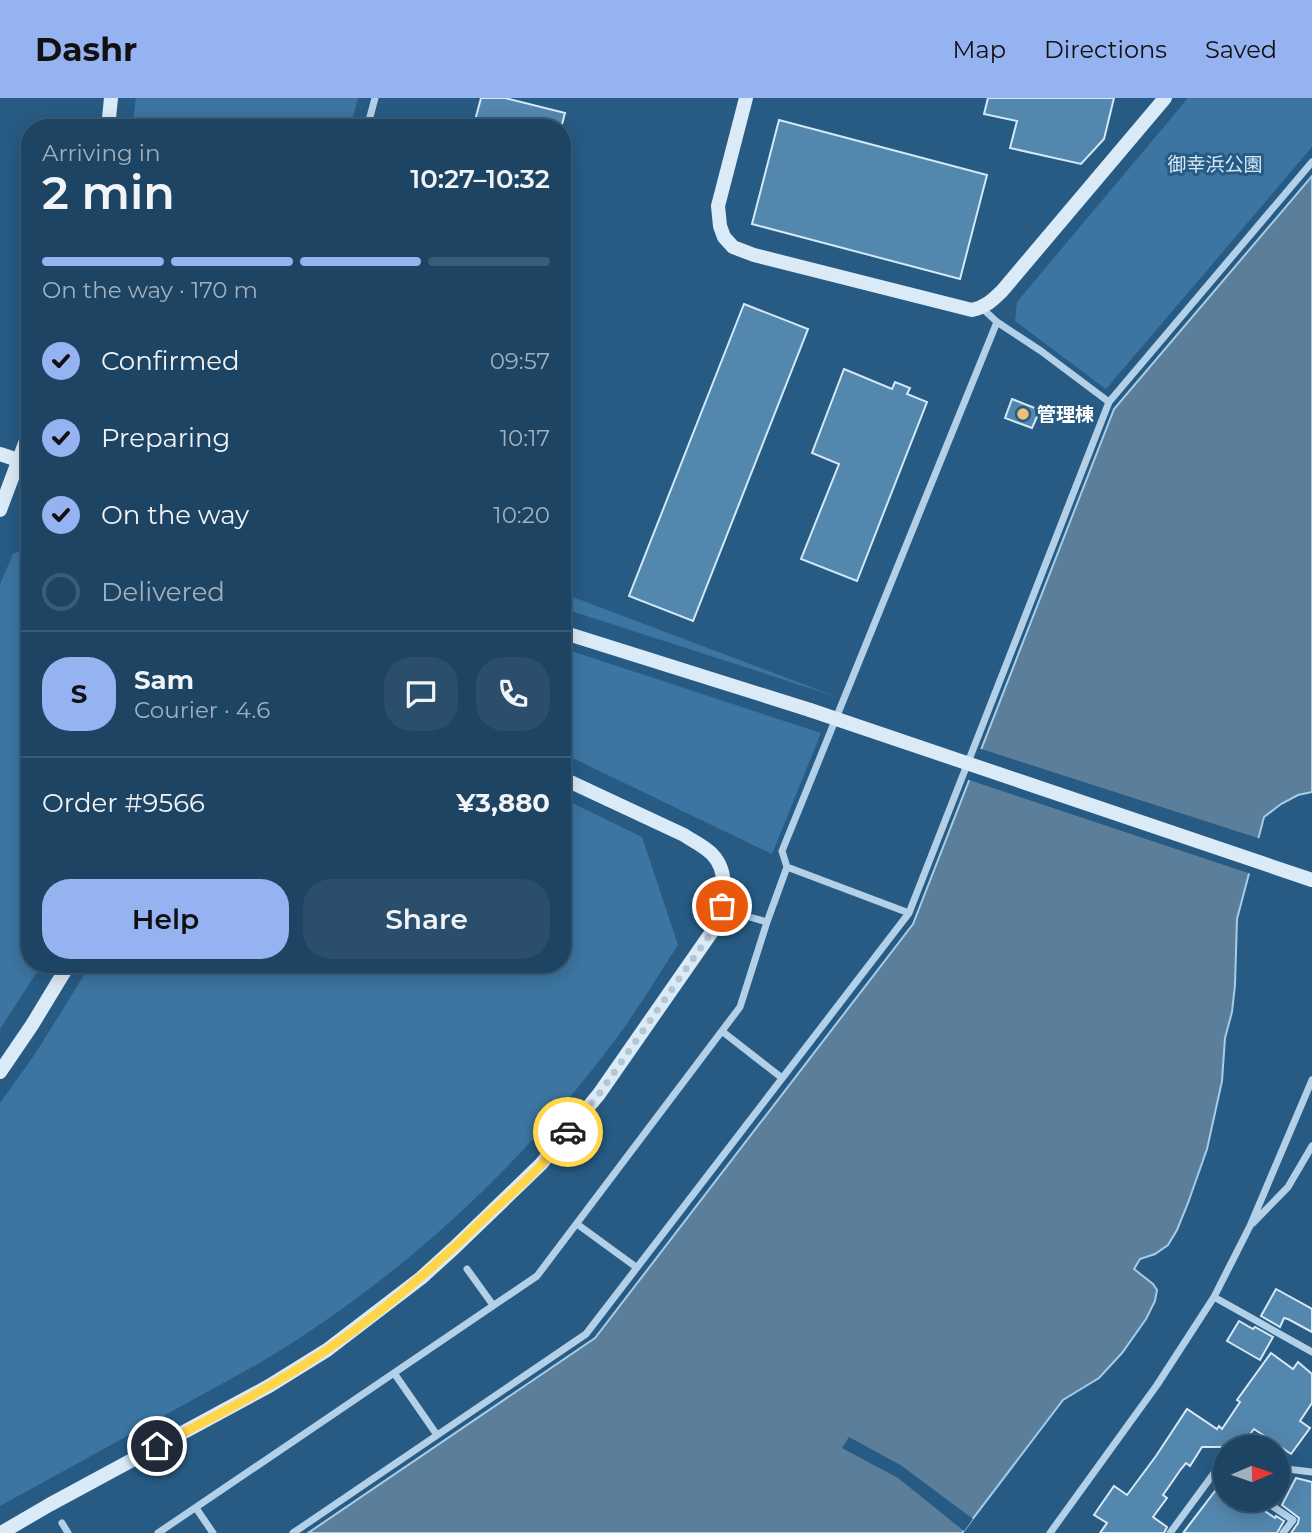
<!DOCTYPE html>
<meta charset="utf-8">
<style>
:root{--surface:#1d4463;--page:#2a4e6c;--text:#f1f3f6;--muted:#a0b0be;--line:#3b5c78;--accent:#95b2f1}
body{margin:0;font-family:Montserrat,"Noto Sans JP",sans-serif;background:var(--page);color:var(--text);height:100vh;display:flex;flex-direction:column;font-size:26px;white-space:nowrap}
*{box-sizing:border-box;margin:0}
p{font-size:23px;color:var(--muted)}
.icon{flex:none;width:38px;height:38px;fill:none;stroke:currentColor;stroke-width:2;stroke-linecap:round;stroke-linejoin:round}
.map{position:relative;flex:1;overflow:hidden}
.side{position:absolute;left:21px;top:21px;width:550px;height:854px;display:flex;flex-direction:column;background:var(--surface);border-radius:28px;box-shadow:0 4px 18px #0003,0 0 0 2px var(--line)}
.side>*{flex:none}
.needle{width:46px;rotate:88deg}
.buttons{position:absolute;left:1213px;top:1337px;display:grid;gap:14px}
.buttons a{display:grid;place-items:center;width:77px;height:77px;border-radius:50%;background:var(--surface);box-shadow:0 4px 18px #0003,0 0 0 2px var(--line);font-size:35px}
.pin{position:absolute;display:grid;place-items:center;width:60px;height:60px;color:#fff;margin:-30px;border:4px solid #fff;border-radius:50%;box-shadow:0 2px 7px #0007}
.courier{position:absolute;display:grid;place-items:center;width:70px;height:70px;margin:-35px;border:5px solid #ffd54a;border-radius:50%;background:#fff;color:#222;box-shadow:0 2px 9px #0007}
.headline em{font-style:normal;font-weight:600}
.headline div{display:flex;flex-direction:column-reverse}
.headline{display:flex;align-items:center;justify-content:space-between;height:119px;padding:0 21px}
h1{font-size:46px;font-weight:600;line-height:52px}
.bar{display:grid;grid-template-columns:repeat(4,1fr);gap:10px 7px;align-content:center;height:84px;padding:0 21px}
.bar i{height:9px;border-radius:5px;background:var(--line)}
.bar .current{background:var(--accent)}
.bar p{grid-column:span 4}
.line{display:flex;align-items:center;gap:18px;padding:0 21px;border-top:2px solid var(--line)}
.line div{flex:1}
.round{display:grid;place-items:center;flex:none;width:74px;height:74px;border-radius:28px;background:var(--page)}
ol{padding:0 21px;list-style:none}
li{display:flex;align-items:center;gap:21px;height:77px}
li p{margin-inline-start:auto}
li .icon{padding:7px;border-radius:50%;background:var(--accent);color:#111;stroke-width:4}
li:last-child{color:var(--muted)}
li i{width:38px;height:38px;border:4px solid var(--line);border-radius:50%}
.button{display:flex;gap:14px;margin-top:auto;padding:14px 21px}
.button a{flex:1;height:80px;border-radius:28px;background:var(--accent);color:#111;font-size:28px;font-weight:600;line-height:80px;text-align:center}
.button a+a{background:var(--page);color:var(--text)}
header{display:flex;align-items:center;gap:42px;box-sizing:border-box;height:98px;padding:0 35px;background:var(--accent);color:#111}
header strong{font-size:33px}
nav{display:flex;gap:38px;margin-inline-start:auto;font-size:24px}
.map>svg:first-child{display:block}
.green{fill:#3c75a1}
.water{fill:#5b7f9b;stroke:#a6cce8;stroke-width:2}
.pier{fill:#275b84}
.building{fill:#5487ae;stroke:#d5e8f6;stroke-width:2}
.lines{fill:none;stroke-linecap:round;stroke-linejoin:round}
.street{stroke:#b2d0e7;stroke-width:7}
.secondary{stroke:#dbeaf7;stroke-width:14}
.secondary-bridge{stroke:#dbeaf7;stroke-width:14}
.done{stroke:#b3c6d4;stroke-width:7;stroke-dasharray:0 12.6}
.route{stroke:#ffd54a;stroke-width:9}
.poi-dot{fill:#efbf77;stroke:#275b84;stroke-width:2.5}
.labels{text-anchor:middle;stroke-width:6;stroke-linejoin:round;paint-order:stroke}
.park-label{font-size:19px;fill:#d5e8f6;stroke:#275b84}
.poi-label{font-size:19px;font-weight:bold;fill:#fff;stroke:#275b84;text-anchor:start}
</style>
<header>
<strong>Dashr</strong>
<nav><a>Map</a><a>Directions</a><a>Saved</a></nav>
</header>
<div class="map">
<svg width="1312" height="1435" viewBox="0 0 1312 1435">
<rect width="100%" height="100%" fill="#275b84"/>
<path class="green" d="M 136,0 L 358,0 L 350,30 L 132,30 Z
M 1188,0 L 1312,0 L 1312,49 L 1106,291 L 1015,223 L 1017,204 Z
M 30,449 L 30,866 L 42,866 L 0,931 L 0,486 L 13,456 Z
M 562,495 L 565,496 L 837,599 L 562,510 Z
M 562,550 L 821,635 L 772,756 L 562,655 Z
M 562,700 L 642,739 L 678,847 C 661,873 644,901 626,927 C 529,1062 401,1181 258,1266 L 0,1408 L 0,1005 L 35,956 L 91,866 L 562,866 Z"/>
<path class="water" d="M 1312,78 L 1312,694 L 1298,697 L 1281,706 L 1264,719 L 1237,821 L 1235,887 L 1232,914 L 1225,940 L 1222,983 L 1207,1051 L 1188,1105 L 1177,1132 L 1168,1147 L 1155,1156 L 1140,1161 L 1134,1171 L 1153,1186 L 1157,1192 L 1155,1203 L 1146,1221 L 1122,1255 L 1099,1280 L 1063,1302 L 962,1435 L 308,1435 L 595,1240 L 913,826 L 1114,311 Z"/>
<path class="pier" d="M 978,650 L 1261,741 L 1251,776 L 966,681 Z
M 849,1339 L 902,1368 L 973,1421 L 964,1433 L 898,1380 L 842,1350 Z"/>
<path class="building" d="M 481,0 L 505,0 L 565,15 L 561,30 L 473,30 Z
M 988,0 L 1114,0 L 1104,41 L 1081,66 L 1010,50 L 1017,23 L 984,16 Z
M 779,22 L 987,77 L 960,181 L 752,126 Z
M 744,206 L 808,231 L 693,523 L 629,498 Z
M 844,271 L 892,291 L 895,284 L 910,290 L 907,296 L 927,304 L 857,483 L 801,461 L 839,366 L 812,355 Z
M 1012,301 L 1040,312 L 1032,330 L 1005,320 Z
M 1276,1191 L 1312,1211 L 1312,1234 L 1288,1221 L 1284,1220 L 1280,1229 L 1261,1218 Z
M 1239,1223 L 1253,1231 L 1255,1229 L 1273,1239 L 1260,1262 L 1227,1243 Z
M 1271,1255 L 1293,1271 L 1298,1264 L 1312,1276 L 1312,1305 L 1300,1323 L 1310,1330 L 1291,1356 L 1254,1331 L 1244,1344 L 1241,1342 L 1236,1349 L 1202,1349 L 1190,1368 L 1186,1365 L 1181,1371 L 1163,1397 L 1167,1400 L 1153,1419 L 1167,1429 L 1164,1435 L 1100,1435 L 1107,1425 L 1094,1417 L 1098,1411 L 1114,1388 L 1127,1397 L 1156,1358 L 1187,1311 L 1217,1331 L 1219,1328 L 1222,1331 L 1240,1304 L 1237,1302 Z
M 1225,1380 L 1225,1402 L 1249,1402 L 1275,1420 L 1276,1418 L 1284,1423 L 1277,1435 L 1183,1435 Z
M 1296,1380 L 1312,1384 L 1312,1435 L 1291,1435 L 1298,1425 L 1299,1420 L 1282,1407 Z"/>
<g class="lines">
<path class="street" d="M 367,30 L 375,0
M 982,210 L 997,224 L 1041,253 L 1109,304
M 787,769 L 909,815
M 746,818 L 767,824
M 723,934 L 782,980
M 1253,1125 L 1288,1089 L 1312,1048
M 577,1126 L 636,1169
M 467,1171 L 493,1207
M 1214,1199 L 1312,1254
M 394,1275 L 437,1337
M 1278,1370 L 1312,1374
M 1263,1402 L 1293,1422 L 1283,1435
M 196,1410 L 213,1435
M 62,1425 L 68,1435
M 158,1435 L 537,1178 L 740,909 L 767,824 L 787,769 L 782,753 L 997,224
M 293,1435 L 586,1236 L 909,815 L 1109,304 L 1312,64
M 1050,1435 L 1157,1287 L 1214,1199 L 1250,1128 L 1312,982
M 1170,1435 L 1217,1371 L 1225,1369"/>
<path class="secondary" d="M 746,0 L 718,108 L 720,128 L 724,139 L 733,149 L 754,157 L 972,212 C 985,209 992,203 1002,193 L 1165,0
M 108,30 L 111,0
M 0,356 L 30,366
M 0,412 L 30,332
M 562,534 L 810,612
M 0,974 L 32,927 L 69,866
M 1,1435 L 49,1407 L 269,1288 L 327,1252 L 421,1180 L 454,1150 L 541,1066 L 599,996 L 711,835 C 721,810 733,778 712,756 C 704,748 693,743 684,737 L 562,680"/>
<path class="secondary-bridge" d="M 810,612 L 1312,782"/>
</g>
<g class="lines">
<path class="done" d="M 568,1034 L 599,996 L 711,835 L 722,808"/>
<path class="route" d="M 157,1348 C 215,1319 274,1288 328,1251 C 385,1212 437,1167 487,1118 C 505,1101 524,1085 541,1067 C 550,1056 559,1045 568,1034"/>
</g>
<circle class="poi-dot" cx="1023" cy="316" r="7"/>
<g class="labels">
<g class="park-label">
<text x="1215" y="73">御幸浜公園</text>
</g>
<g class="poi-label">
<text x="1037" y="323">管理棟</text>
</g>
</g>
</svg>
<div class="buttons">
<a><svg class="needle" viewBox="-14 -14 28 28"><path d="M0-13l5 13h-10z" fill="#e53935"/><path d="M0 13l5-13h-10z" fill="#a0b0be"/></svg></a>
</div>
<div class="pin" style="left:722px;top:808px;background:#ea580c"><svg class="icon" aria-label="bag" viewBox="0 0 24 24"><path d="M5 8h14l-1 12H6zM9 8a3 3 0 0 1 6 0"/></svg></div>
<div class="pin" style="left:157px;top:1348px;background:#1f2937"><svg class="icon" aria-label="home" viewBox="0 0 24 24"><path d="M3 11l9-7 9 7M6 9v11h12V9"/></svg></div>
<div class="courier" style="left:568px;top:1034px"><svg class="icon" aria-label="car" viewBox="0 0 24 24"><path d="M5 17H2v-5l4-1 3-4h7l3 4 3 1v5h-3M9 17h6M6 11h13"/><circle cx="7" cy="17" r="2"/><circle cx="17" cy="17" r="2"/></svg></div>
<section class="side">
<div class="headline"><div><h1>2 min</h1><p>Arriving in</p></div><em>10:27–10:32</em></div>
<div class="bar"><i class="current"></i><i class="current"></i><i class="current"></i><i></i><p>On the way · 170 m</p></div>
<ol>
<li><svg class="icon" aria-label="check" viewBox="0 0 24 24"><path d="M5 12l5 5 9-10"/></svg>Confirmed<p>09:57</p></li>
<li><svg class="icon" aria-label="check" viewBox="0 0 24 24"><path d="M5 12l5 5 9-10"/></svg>Preparing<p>10:17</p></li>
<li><svg class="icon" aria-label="check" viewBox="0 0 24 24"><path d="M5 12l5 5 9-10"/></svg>On the way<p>10:20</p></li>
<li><i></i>Delivered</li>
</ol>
<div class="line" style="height:126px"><b class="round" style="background:var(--accent);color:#111">S</b><div><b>Sam</b><p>Courier · 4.6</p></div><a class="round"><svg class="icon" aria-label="chat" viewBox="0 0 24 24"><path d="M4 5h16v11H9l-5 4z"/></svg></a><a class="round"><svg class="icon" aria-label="phone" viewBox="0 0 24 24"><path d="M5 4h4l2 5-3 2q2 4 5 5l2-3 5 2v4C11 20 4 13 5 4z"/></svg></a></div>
<div class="line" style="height:91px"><div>Order #9566</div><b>¥3,880</b></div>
<div class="button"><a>Help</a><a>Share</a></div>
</section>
</div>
